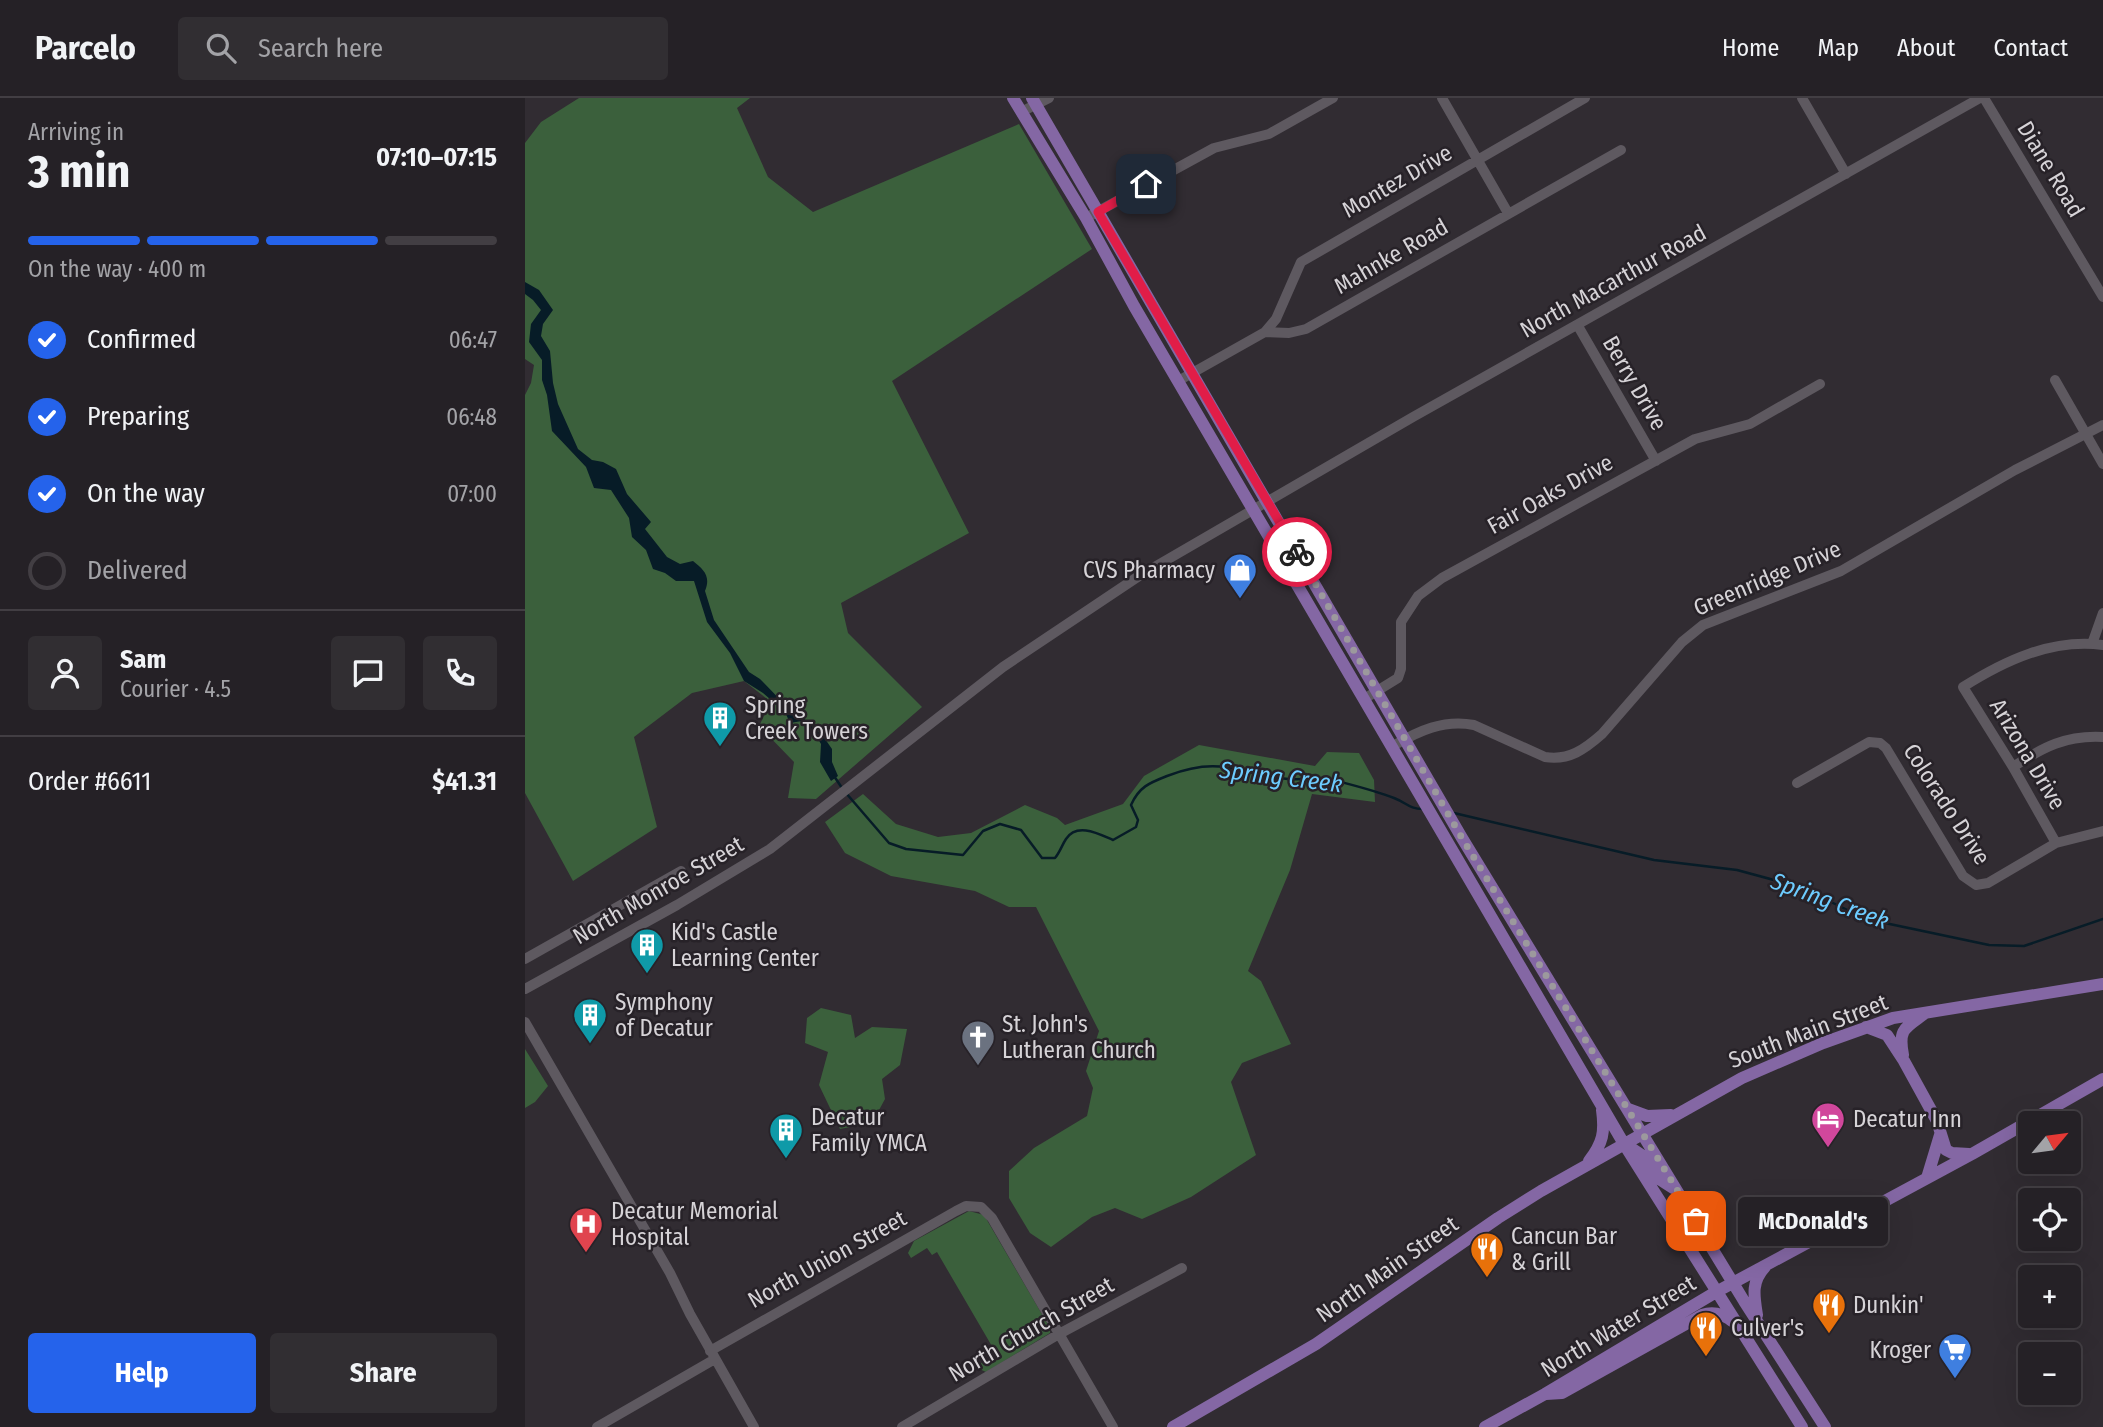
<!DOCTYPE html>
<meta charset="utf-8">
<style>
:root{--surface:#252126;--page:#312e32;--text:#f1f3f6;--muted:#a3a3a7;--line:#423e43;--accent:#2563eb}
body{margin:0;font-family:"Fira Sans Condensed",sans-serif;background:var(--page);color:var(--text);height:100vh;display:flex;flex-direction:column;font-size:26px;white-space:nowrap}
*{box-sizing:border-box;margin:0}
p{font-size:23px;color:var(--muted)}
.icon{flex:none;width:38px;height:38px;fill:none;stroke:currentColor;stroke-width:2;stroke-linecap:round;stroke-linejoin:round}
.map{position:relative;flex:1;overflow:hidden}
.panel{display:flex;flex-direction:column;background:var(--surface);width:525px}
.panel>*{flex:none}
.needle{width:46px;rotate:61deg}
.tools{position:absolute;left:1493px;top:1013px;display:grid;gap:14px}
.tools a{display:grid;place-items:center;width:63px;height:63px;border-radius:7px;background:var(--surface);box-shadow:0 7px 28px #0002,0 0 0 2px var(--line);font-size:35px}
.pin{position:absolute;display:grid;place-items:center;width:60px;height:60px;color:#fff;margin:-30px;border-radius:14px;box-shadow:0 4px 10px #0006}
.courier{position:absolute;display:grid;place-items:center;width:70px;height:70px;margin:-35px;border:5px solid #e11d48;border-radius:50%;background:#fff;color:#222;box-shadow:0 2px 9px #0007}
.bubble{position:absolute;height:49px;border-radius:7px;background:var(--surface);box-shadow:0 7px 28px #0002,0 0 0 2px var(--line);font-size:23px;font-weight:700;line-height:49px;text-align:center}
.head em{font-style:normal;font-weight:700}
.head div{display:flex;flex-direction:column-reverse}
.head{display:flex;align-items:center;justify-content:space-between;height:119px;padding:0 28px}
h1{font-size:46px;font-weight:700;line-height:52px}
.bar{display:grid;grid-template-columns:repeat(4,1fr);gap:10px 7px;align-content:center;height:84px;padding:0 28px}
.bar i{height:9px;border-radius:5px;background:var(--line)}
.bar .on{background:var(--accent)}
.bar p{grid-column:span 4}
.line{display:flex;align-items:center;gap:18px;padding:0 28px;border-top:2px solid var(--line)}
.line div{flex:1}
.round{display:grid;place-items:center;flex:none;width:74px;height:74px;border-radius:7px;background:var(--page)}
ol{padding:0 28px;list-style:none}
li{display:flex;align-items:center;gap:21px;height:77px}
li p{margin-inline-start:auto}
li .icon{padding:7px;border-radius:50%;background:var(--accent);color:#fff;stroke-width:4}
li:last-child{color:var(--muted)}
li i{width:38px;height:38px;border:4px solid var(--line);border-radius:50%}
.cta{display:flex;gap:14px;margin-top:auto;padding:14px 28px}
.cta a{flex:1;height:80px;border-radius:7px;background:var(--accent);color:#fff;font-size:28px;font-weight:700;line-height:80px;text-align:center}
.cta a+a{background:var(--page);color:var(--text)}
header{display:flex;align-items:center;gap:42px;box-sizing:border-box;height:98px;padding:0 35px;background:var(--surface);border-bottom:2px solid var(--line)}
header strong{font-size:33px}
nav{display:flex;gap:38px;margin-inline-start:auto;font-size:24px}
.search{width:490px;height:63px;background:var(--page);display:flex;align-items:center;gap:18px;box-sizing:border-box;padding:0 24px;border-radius:7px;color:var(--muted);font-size:26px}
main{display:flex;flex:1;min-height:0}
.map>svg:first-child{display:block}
.green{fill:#3b603c}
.water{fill:#071c27}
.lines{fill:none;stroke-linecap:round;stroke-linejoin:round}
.stream{stroke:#071c27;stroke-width:2.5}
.minor{stroke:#5e5960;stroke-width:10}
.major{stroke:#8467a4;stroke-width:12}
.done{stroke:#9c999d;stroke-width:7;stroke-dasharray:0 12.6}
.route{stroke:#e11d48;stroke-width:9}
.labels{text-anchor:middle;stroke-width:5;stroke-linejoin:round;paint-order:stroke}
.street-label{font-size:23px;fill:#d6d3d7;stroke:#272228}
.poi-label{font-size:23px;fill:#d6d3d7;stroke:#272228;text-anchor:start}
.water-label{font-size:24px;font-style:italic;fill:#6dccff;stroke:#272228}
</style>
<header>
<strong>Parcelo</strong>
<div class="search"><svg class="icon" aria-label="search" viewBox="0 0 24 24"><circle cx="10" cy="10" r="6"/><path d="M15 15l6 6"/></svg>Search here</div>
<nav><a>Home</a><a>Map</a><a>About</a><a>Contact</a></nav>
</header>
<main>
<section class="panel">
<div class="head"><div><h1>3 min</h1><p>Arriving in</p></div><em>07:10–07:15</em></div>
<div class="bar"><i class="on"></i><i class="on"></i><i class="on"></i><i></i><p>On the way · 400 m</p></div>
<ol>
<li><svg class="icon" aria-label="check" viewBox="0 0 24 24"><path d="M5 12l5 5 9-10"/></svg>Confirmed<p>06:47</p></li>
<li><svg class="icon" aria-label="check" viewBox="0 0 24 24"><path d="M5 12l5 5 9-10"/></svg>Preparing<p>06:48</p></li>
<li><svg class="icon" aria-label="check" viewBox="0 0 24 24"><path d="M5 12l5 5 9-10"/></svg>On the way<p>07:00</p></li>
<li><i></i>Delivered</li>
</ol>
<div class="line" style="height:126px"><a class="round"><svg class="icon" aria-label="person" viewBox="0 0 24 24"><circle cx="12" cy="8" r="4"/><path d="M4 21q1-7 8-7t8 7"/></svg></a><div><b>Sam</b><p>Courier · 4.5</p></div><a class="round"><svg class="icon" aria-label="chat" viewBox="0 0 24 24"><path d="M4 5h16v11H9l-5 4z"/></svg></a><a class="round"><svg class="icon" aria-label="phone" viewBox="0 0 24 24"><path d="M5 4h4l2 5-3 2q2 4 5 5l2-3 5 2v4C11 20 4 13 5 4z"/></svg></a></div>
<div class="line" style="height:91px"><div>Order #6611</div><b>$41.31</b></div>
<div class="cta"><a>Help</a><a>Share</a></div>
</section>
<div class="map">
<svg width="1578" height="1329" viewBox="0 0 1578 1329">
<rect width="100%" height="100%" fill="#312c32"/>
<path class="green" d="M 54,0 L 225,0 L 212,10 L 243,79 L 288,114 L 494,26 L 567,151 L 367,283 L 444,435 L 316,505 L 323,535 L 397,609 L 291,701 L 263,700 L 269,664 L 234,628 L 246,604 L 219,583 L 167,595 L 109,639 L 132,729 L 48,783 L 0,695 L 0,297 L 6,285 L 9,267 L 0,261 L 0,45 L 16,24 Z
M 674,647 L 790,668 L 802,654 L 834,655 L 849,682 L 850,704 L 787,696 L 765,772 L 723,873 L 736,883 L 766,946 L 717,965 L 706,984 L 731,1057 L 666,1099 L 617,1121 L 590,1110 L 567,1119 L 526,1149 L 505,1135 L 484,1100 L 484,1073 L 509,1050 L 562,1018 L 568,990 L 561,973 L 574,933 L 511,809 L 484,809 L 450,793 L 366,778 L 320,755 L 300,724 L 338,696 L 371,726 L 413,739 L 446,735 L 500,707 L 532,720 L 540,727 L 598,706 L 619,678 Z
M 296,910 L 326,917 L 330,940 L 347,929 L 382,931 L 375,967 L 357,981 L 360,1001 L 347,1025 L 315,1031 L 294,987 L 303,954 L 280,945 L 282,920 Z
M 0,951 L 23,988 L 10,1004 L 0,1010 Z
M 444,1113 L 459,1117 L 525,1230 L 525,1235 L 461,1274 L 450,1269 L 466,1259 L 463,1254 L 468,1250 L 412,1154 L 407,1157 L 402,1150 L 386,1160 L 383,1155 L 389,1143 Z"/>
<path class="water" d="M 0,184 L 14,192 L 28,212 L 18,226 L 16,238 L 25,253 L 28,285 L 33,306 L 53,351 L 67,362 L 78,364 L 91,371 L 102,396 L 126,424 L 120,431 L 142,459 L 155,466 L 168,463 C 179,472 186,478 180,493 L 189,522 L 224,574 L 235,581 L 269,616 L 276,618 L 298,638 L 307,651 L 307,664 L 313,678 L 306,683 L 295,664 L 296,646 L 290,636 L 282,631 L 277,623 L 265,625 L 260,614 L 238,595 L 219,583 L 205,555 L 182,524 L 169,483 L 151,483 L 140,475 L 128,471 L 121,452 L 107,439 L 104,420 L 86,392 L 69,390 L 61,369 L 27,333 L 22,297 L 17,282 L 17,262 L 4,244 L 6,226 L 16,212 L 8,202 L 0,196 Z"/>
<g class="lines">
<path class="stream" d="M 309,678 L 317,690
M 321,695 L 364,745 L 381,751 L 438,757 L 458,733 L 475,726 L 496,732 L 517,760 L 530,760 C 535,754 537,747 541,741 C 552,724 574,736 588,742 L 611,729 L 613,722 L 606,707 C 614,689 624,685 642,678 C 697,657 712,676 763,681 C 779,682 797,679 812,683 C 831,688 851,693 869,700 C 882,705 884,711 898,711
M 929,715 L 1129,762 L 1212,772 L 1275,789 L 1341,821 L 1464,847 L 1499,848 L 1578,821"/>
<path class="minor" d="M 917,0 L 983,115
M 1277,0 L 1321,76
M 1459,0 L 1578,199
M 496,14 L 524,0
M 561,120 L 689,50 L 744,36 L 808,0
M 1053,228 L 1131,363
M 740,234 L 751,221 L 776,164 L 1060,0
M 1530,282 L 1578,366
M 653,283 L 740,234 L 764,235 L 781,231 L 1096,52
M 1567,546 L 1578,515
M 839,601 L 873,580 L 876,571 L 876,524 L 893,498 L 917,480 L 1170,341 L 1225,326 L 1295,286
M 868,648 C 893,633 919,621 949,627 L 1020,659 C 1044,663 1060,651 1077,636 L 1157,544 L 1178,527 L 1316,473 L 1490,372 L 1578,327
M 1488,669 C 1518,649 1541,637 1578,639
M 1272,685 L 1344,644 L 1355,645 L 1361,650 L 1438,778 L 1451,787 L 1463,785 L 1531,745 L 1578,733
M 1531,745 L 1488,669 L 1438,589 C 1479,563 1527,540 1578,547
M 0,861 L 156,773
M 0,891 L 152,807 L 245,751 L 478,569 L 614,478 L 888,319 L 1455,0
M 0,924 L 145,1175 L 165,1216 L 229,1329
M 185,1253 L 431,1113 L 441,1108 L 456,1109 L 467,1120 L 588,1329
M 72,1329 L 190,1261
M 377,1329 L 534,1236 L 657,1170"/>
<path class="major" d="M 488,0 L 561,120 L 609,208 L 1099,1046 L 1277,1329
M 507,0 L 937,740 L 1219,1203 L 1300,1329
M 1341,929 L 1362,937 L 1379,963 L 1412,1023 L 1421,1052 L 1427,1055 L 1444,1056
M 1378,957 C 1373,931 1380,930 1399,916
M 1103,1011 L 1122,1018 L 1146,1017
M 1103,1048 L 1118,1058 L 1134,1081 L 1148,1090
M 1064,1063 C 1078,1045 1080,1034 1077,1012
M 1402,1080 L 1415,1037
M 1232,1217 C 1229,1198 1226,1184 1240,1169
M 1021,1296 L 1037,1295 L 1177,1217 C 1189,1213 1198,1216 1207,1223
M 648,1329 L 791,1246 L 973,1120 L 1016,1093 L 1217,980 L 1298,945 L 1368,920 L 1578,886
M 960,1329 L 1020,1296 L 1191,1194 L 1447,1056 L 1578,981"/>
</g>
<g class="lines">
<path class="done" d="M 772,454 L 937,740 L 1171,1123"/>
<path class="route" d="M 621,86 L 573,114 L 772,454"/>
</g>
<defs>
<g id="shop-pin" transform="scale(1.75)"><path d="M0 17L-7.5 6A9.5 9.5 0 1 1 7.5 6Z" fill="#3f7fe0" stroke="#272228"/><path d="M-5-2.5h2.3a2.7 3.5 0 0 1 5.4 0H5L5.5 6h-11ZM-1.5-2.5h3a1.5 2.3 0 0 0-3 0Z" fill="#fff"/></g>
<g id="building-pin" transform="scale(1.75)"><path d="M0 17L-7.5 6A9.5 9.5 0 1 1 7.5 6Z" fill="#0f9aa8" stroke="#272228"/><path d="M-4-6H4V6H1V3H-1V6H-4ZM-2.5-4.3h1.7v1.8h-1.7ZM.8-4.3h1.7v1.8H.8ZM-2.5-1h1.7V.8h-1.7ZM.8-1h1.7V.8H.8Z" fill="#fff"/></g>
<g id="church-pin" transform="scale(1.75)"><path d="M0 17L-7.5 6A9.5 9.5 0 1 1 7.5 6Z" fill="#6b7280" stroke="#272228"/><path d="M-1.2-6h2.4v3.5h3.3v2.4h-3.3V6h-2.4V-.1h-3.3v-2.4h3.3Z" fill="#fff"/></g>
<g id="hotel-pin" transform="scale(1.75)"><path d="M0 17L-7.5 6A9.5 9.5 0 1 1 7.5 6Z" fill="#d1479c" stroke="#272228"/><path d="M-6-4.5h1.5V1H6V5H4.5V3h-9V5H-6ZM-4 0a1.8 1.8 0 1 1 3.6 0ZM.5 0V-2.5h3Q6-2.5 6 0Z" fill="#fff"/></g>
<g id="hospital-pin" transform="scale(1.75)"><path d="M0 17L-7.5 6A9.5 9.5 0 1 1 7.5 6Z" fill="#e0444e" stroke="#272228"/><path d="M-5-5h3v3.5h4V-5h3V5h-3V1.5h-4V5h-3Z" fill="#fff"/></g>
<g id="restaurant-pin" transform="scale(1.75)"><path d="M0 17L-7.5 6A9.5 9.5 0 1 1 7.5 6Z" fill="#e8710a" stroke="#272228"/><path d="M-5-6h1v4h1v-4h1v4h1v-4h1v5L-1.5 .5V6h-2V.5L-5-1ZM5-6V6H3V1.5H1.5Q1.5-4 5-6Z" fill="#fff"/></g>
<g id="supermarket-pin" transform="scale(1.75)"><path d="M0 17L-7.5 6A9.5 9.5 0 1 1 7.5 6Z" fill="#3f7fe0" stroke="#272228"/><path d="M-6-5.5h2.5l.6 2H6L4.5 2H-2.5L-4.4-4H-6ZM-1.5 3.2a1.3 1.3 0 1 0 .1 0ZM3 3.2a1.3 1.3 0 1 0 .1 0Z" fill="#fff"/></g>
</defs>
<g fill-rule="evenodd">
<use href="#shop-pin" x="715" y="472"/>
<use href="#building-pin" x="195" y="620"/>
<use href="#building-pin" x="122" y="847"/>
<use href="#building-pin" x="65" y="917"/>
<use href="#church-pin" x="453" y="939"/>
<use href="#hotel-pin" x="1303" y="1021"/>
<use href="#building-pin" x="261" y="1032"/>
<use href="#hospital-pin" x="61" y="1126"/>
<use href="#restaurant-pin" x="962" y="1151"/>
<use href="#restaurant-pin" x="1304" y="1207"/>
<use href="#restaurant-pin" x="1181" y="1230"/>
<use href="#supermarket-pin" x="1430" y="1252"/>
</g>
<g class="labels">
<g class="street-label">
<text transform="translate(1526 71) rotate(59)" y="8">Diane Road</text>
<text transform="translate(872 83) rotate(-30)" y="8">Montez Drive</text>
<text transform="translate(866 158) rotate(-30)" y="8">Mahnke Road</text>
<text transform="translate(1088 183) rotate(-29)" y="8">North Macarthur Road</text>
<text transform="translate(1110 285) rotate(60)" y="8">Berry Drive</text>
<text transform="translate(1025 396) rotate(-29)" y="8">Fair Oaks Drive</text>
<text transform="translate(1242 480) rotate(-23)" y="8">Greenridge Drive</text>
<text transform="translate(1503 656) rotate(59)" y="8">Arizona Drive</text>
<text transform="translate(1422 706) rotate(57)" y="8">Colorado Drive</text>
<text transform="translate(133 792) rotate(-30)" y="8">North Monroe Street</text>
<text transform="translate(1283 933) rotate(-21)" y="8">South Main Street</text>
<text transform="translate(302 1161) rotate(-29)" y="8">North Union Street</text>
<text transform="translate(862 1171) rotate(-35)" y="8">North Main Street</text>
<text transform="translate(1093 1228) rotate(-31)" y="8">North Water Street</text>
<text transform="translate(506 1231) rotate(-30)" y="8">North Church Street</text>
</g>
<g class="poi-label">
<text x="690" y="480" text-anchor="end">CVS Pharmacy</text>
<text x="220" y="615">Spring<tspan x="220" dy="26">Creek Towers</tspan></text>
<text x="146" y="842">Kid's Castle<tspan x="146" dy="26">Learning Center</tspan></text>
<text x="90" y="912">Symphony<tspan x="90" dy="26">of Decatur</tspan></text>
<text x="477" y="934">St. John's<tspan x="477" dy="26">Lutheran Church</tspan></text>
<text x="286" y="1027">Decatur<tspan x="286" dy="26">Family YMCA</tspan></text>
<text x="1328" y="1029">Decatur Inn</text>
<text x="86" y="1121">Decatur Memorial<tspan x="86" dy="26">Hospital</tspan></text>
<text x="986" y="1146">Cancun Bar<tspan x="986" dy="26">&amp; Grill</tspan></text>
<text x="1328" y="1215">Dunkin'</text>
<text x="1206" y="1238">Culver's</text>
<text x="1406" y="1260" text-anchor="end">Kroger</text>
</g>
<g class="water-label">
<text transform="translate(756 679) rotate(7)" y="8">Spring Creek</text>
<text transform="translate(1305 803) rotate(20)" y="8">Spring Creek</text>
</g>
</g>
</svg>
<div class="tools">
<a><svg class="needle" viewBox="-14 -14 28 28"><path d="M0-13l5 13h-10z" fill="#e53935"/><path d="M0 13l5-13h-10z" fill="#a3a3a7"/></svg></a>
<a><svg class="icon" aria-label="locate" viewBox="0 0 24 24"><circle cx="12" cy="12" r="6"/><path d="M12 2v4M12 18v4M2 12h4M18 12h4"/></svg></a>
<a>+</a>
<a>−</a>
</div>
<div class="pin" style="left:1171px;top:1123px;background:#ea580c"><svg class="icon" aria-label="bag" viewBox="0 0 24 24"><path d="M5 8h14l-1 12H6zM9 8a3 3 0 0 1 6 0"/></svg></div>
<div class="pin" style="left:621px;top:86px;background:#1f2937"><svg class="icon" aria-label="home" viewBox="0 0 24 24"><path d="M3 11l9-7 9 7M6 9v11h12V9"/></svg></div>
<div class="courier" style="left:772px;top:454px"><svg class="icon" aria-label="bike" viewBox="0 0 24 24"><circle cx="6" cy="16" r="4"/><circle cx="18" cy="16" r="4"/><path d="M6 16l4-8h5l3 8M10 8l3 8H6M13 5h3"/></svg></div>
<div class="bubble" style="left:1213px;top:1099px;width:150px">McDonald's</div>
</div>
</main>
